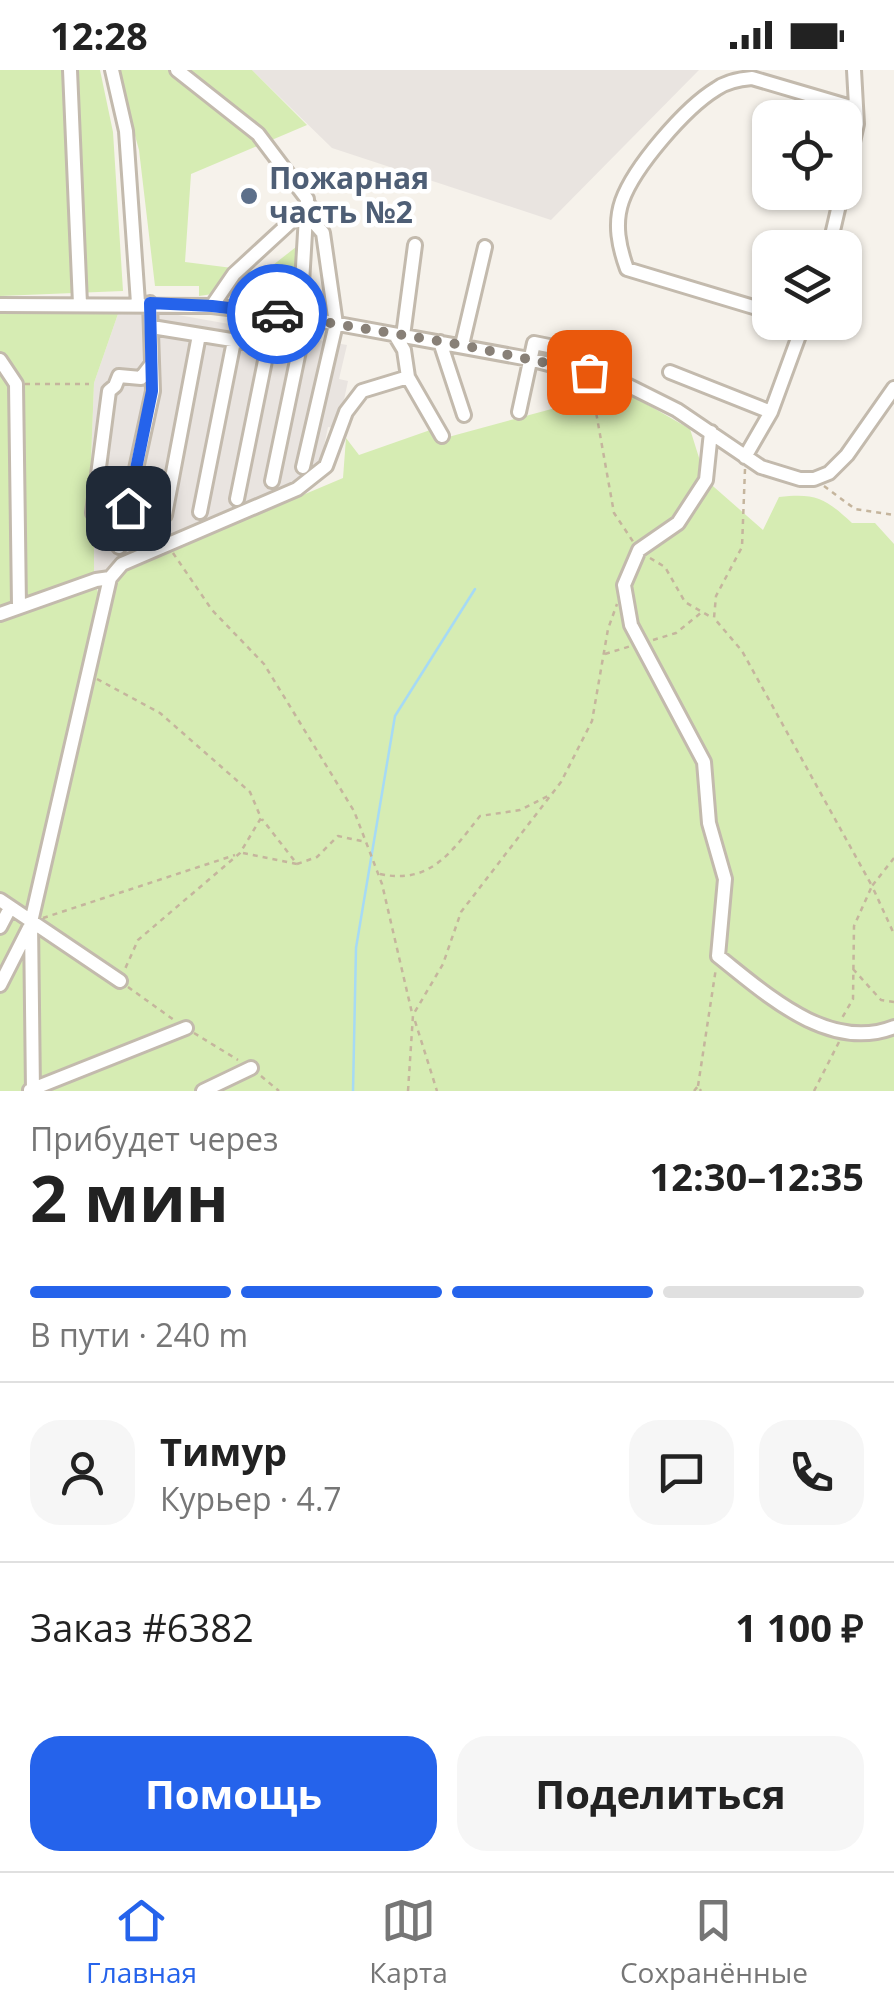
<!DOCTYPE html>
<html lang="ru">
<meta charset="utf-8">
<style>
:root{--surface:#fff;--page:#f6f6f6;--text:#222;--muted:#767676;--line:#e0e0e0;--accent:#2563eb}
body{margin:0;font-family:"Open Sans",sans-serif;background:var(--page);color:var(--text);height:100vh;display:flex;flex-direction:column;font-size:38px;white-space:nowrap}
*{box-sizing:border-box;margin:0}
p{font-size:32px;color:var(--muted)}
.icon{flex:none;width:55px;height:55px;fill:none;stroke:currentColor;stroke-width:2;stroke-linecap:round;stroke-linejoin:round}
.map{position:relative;height:1021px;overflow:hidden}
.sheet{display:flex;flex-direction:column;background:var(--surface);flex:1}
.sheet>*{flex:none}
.tools{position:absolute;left:752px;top:30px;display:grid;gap:20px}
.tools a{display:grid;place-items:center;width:110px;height:110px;border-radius:20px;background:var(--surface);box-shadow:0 2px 8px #0004;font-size:50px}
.pin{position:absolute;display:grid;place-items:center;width:85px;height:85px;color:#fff;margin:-42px;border-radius:20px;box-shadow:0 5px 15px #0006}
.courier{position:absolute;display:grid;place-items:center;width:100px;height:100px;margin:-50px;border:8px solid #2563eb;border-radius:50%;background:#fff;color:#222;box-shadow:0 2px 12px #0007}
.headline em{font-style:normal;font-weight:700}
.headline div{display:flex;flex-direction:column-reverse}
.headline{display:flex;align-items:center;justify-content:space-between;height:170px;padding:0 30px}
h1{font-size:65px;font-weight:700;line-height:75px}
.bar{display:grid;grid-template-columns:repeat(4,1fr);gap:15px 10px;align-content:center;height:120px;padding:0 30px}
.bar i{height:12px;border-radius:8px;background:var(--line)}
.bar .current{background:var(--accent)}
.bar p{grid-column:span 4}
.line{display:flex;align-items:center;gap:25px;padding:0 30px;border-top:2px solid var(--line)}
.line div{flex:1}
.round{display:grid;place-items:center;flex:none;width:105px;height:105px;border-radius:30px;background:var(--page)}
.action{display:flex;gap:20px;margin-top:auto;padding:20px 30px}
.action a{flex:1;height:115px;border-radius:30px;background:var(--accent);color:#fff;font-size:40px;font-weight:700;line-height:115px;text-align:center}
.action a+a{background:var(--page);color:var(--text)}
.status{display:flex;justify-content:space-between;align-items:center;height:70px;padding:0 50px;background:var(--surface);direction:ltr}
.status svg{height:28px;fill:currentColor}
.tabs{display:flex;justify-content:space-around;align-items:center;height:140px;border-top:2px solid var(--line);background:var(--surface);font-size:28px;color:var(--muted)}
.tabs a{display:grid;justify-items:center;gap:5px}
.tabs .current{color:var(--accent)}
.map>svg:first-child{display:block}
.industrial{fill:#e9e4e0}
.green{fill:#d6ecb3}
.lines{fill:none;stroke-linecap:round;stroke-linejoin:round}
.stream{stroke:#a6daf5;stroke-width:2.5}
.minor-casing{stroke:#c3baad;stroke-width:18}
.path{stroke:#c5b59d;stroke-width:2.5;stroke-dasharray:5 5;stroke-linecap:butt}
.minor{stroke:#fff;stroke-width:12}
.done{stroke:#888077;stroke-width:10;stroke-dasharray:0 18}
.route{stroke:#2563eb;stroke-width:12}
.service-dot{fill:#5c6f8a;stroke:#fff;stroke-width:4}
.labels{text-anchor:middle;stroke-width:9;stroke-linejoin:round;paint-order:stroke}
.service-label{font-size:30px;font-weight:bold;fill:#4e5e75;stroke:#fff;text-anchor:start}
</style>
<div class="status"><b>12:28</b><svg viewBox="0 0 49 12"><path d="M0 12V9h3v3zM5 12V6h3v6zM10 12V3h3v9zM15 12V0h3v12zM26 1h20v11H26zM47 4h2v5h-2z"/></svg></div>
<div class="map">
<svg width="894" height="1021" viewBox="0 0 894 1021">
<rect width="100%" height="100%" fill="#f6f2eb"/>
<path class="industrial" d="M 252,0 L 699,0 L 551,150 L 332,78 Z
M 119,241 L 161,242 L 347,275 L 339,309 L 348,311 L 338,358 L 328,357 L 320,395 L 294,413 L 146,478 L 107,505 L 94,504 L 94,456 L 89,443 L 94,313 Z"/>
<path class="green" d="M 0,0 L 100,0 L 113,62 L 123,221 L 0,226 Z
M 117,0 L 252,0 L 307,55 L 191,104 L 185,192 L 264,202 L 305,170 L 294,241 L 233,221 L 199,226 L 199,216 L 155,216 L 139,80 Z
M 0,241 L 119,241 L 94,313 L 89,443 L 94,456 L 94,504 L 102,542 L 123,501 L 343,408 L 346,368 L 359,385 L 436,358 L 441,369 L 622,320 L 690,359 L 706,410 L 763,460 L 779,427 C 816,423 825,428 852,453 L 875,453 L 894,474 L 894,1021 L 0,1021 Z"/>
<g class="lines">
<path class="stream" d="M 353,1021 L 356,878 L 395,646 L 475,519"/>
<g class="minor-casing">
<path id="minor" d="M 70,0 L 80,234
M 112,0 L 126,61 L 138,233
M 177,0 L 258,64 L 307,129 L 300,247
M 845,108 L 857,54 L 854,0
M 829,178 L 842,122
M 0,235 L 212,236 L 300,247 L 529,289 L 623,313 L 677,340 L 761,397 L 800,409 L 814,409 L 829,403 L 847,385 L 894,318
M 212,236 L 234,204 L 309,135
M 770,242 L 627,199 C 619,177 614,154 622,131 C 634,97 685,38 716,19 C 727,11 739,9 752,8 L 854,38
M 152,257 L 299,281 L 272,411
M 403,266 L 415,175
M 440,272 L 464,345
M 462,275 L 485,177
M 0,290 L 16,314 L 19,536
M 670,302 L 771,342
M 408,307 L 442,366
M 519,342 L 534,273 L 564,279
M 711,362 L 706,410 L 678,453 L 639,480 L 624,515 L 631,555 L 704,692 L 709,753 L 725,809 L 718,886 C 766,924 829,983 894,957
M 745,387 L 771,342 L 804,252
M 303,397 L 336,254 L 323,163 L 309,147
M 237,429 L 268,276
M 200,442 L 234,271
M 93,443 L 109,321 L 115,316 L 119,306 L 141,308 L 151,295
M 165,445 L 199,265
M 119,477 L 153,321 L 150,233
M 0,544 L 96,510 L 110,508
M 0,830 L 120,911
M 0,857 L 10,838
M 0,915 L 29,858
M 30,1020 L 186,958
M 33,1021 L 31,852 L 110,508 L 122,494 L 297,419 L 326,396 L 346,342 L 362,321 L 408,307 L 404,280 L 395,265
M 203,1021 L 251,998"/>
</g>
<path class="path" d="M 25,314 L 89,314
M 591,314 L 614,443 L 634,473
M 745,399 L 742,477 L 716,526 L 714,548 L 742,581 L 872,816 L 854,856 L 853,929 L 842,948
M 824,416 L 855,439 L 894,445
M 173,483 L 212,540 L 264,594 L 354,741 L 366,772
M 650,488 L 665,497 L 685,532 L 711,547
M 653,570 L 676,563 L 702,542
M 605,584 L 631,576
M 97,609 L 160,643 L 250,722 L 261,748 L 240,783 L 138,870 L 125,899
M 243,783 L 297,794 L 262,749
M 894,788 L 872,816 L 894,864
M 297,794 L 317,787 L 338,766 L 366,772 L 382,814 L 412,943
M 380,804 C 431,815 452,781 480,746 L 520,740 L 548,726
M 43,848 L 235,785
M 853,899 L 881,930 L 894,932
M 128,917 L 174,950
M 415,951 L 437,1021
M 194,963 L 238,990
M 261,1006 L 279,1021
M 698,1016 L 716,898
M 408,1021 L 413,945 L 443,894 L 461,842 L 561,712 L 592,651 L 608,559 L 617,534
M 694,1021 L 698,1016 L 701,1021
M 814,1021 L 840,970"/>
<use href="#minor" class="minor"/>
</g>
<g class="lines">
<path class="done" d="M 277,244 L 462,275 L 589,302"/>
<path class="route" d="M 128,438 L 152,321 L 150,233 L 212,236 L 277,244"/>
</g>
<circle class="service-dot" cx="249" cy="126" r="10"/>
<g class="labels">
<g class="service-label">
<text x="269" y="119">Пожарная<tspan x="269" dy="34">часть №2</tspan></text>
</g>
</g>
</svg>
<div class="tools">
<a><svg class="icon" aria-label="locate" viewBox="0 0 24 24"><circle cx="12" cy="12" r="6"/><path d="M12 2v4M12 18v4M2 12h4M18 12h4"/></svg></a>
<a><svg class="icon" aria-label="layers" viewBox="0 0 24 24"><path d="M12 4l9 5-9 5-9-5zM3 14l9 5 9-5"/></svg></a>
</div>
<div class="pin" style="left:589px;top:302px;background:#ea580c"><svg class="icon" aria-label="bag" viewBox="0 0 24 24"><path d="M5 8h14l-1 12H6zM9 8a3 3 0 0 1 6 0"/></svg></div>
<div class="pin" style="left:128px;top:438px;background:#1f2937"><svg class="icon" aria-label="home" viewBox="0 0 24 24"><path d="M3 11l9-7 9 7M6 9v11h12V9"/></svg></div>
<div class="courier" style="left:277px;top:244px"><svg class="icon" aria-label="car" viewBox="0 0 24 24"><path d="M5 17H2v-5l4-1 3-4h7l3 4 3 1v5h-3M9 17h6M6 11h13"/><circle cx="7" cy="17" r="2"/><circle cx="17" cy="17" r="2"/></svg></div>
</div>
<section class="sheet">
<div class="headline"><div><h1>2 мин</h1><p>Прибудет через</p></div><em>12:30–12:35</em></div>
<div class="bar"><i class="current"></i><i class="current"></i><i class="current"></i><i></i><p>В пути · 240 m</p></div>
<div class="line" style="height:180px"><a class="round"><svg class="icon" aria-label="person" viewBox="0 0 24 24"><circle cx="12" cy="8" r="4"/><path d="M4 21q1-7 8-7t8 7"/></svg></a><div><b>Тимур</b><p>Курьер · 4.7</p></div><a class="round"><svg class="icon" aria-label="chat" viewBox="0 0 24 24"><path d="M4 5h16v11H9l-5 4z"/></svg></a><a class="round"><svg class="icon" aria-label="phone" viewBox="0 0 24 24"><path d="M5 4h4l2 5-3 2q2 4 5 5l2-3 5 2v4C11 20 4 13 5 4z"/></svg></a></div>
<div class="line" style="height:130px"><div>Заказ #6382</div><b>1 100 ₽</b></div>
<div class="action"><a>Помощь</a><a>Поделиться</a></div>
</section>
<nav class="tabs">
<a class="current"><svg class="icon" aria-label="home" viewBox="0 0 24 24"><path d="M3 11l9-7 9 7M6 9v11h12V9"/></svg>Главная</a>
<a><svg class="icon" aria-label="map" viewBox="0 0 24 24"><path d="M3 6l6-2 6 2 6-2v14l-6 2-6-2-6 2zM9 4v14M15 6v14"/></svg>Карта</a>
<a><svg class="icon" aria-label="saved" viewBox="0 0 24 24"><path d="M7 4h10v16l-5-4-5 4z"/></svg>Сохранённые</a>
</nav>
